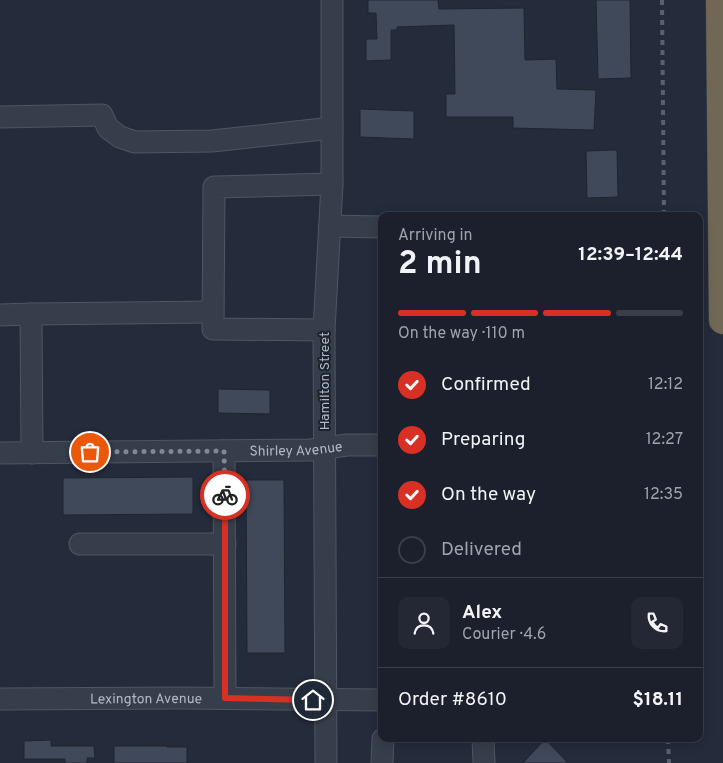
<!DOCTYPE html>
<meta charset="utf-8">
<style>
:root{--surface:#1b202c;--page:#242834;--text:#f1f3f6;--muted:#a0a3a9;--line:#393e48;--accent:#d93025}
body{margin:0;font-family:Overpass,sans-serif;background:var(--page);color:var(--text);height:100vh;display:flex;flex-direction:column;font-size:19px;white-space:nowrap}
*{box-sizing:border-box;margin:0}
p{font-size:16px;color:var(--muted)}
.icon{flex:none;width:28px;height:28px;fill:none;stroke:currentColor;stroke-width:2;stroke-linecap:round;stroke-linejoin:round}
.map{position:relative;flex:1;overflow:hidden}
.sheet{position:absolute;left:378px;top:212px;width:325px;height:530px;display:flex;flex-direction:column;background:var(--surface);border-radius:10px;box-shadow:0 2px 12px #0003,0 0 0 1px var(--line)}
.sheet>*{flex:none}
.pin{position:absolute;display:grid;place-items:center;width:42px;height:42px;color:#fff;margin:-21px;border:2px solid #fff;border-radius:50%;box-shadow:0 1px 5px #0007}
.courier{position:absolute;display:grid;place-items:center;width:50px;height:50px;margin:-25px;border:4px solid #d93025;border-radius:50%;background:#fff;color:#222;box-shadow:0 1px 6px #0007}
.summary em{font-style:normal;font-weight:700}
.summary div{display:flex;flex-direction:column-reverse}
.summary{display:flex;align-items:center;justify-content:space-between;height:85px;padding:0 20px}
h1{font-size:32px;font-weight:700;line-height:38px}
.bar{display:grid;grid-template-columns:repeat(4,1fr);gap:8px 5px;align-content:center;height:60px;padding:0 20px}
.bar i{height:6px;border-radius:4px;background:var(--line)}
.bar .active{background:var(--accent)}
.bar p{grid-column:span 4}
.line{display:flex;align-items:center;gap:12px;padding:0 20px;border-top:1px solid var(--line)}
.line div{flex:1}
.round{display:grid;place-items:center;flex:none;width:52px;height:52px;border-radius:10px;background:var(--page)}
ol{padding:0 20px;list-style:none}
li{display:flex;align-items:center;gap:15px;height:55px}
li p{margin-inline-start:auto}
li .icon{padding:5px;border-radius:50%;background:var(--accent);color:#fff;stroke-width:4}
li:last-child{color:var(--muted)}
li i{width:28px;height:28px;border:2px solid var(--line);border-radius:50%}
.map>svg:first-child{display:block}
.building{fill:#404959;stroke:#1e2531}
.lines{fill:none;stroke-linecap:round;stroke-linejoin:round}
.minor-casing{stroke:#4f5662;stroke-width:23}
.highway-casing{stroke:#3f4652;stroke-width:29}
.minor{stroke:#373e4b;stroke-width:21}
.highway{stroke:#706755;stroke-width:28}
.rail{stroke:#596171;stroke-width:4;stroke-dasharray:5 5;stroke-linecap:butt}
.done{stroke:#808795;stroke-width:5;stroke-dasharray:0 9}
.route{stroke:#d93025;stroke-width:6}
.labels{text-anchor:middle;stroke-width:4;stroke-linejoin:round;paint-order:stroke}
.street-label{font-size:14px;fill:#b2b9c6;stroke:#1c232f}
</style>
<div class="map">
<svg width="723" height="763" viewBox="0 0 723 763">
<rect width="100%" height="100%" fill="#242b3a"/>
<path class="building" d="M 368,0 L 438,0 L 439,9 L 524,8 L 525,60 L 556,59 L 557,89 L 596,90 L 594,130 L 513,128 L 513,117 L 446,117 L 446,94 L 455,94 L 454,25 L 397,27 L 397,30 L 391,30 L 391,60 L 366,61 L 366,39 L 377,39 L 376,13 L 368,13 Z
M 596,0 L 630,0 L 631,78 L 598,79 Z
M 360,109 L 414,111 L 414,139 L 360,137 Z
M 617,150 L 618,197 L 587,198 L 586,151 Z
M 218,389 L 270,390 L 270,414 L 218,413 Z
M 193,477 L 193,514 L 63,515 L 63,478 Z
M 246,480 L 284,480 L 285,653 L 247,653 Z
M 545,739 L 568,763 L 523,763 Z
M 51,740 L 51,746 L 94,746 L 95,758 L 87,758 L 87,763 L 65,763 L 65,759 L 24,759 L 24,741 Z
M 114,746 L 167,746 L 167,747 L 187,747 L 187,763 L 114,763 Z"/>
<g class="lines">
<g class="minor-casing">
<g id="minor">
<path d="M 0,117 L 102,115 L 108,128 L 120,137 L 135,142 L 212,141 L 332,128"/>
<path d="M 330,226 L 381,227"/>
<path d="M 0,315 L 31,314"/>
<path d="M 324,330 L 213,329 L 214,187 L 332,184"/>
<path d="M 224,451 L 225,698"/>
<path id="s1" d="M 0,453 L 311,450 L 347,445 L 381,445"/>
<path d="M 32,453 L 31,314 L 212,312"/>
<path d="M 80,544 L 225,544"/>
<path id="s2" d="M 0,699 L 181,698 L 381,700"/>
<path d="M 483,739 L 484,763"/>
<path d="M 326,763 L 324,330 L 332,184 L 332,0"/>
<path d="M 382,763 L 383,739"/>
</g>
</g>
<g class="highway-casing">
<path id="highway" d="M 720,0 L 723,320"/>
</g>
<use href="#minor" class="minor"/>
<use href="#highway" class="highway"/>
<path class="rail" d="M 662,0 L 664,216
M 668,739 L 669,763"/>
</g>
<g class="lines">
<path class="done" d="M 90,452 L 224,451 L 225,495"/>
<path class="route" d="M 225,495 L 225,698 L 313,700"/>
</g>
<g class="labels">
<g class="street-label">
<text transform="translate(324 381) rotate(-90)" y="5">Hamilton Street</text>
<text dy="5" stroke="none"><textPath href="#s1" startOffset="296">Shirley Avenue</textPath></text>
<text dy="5" stroke="none"><textPath href="#s2" startOffset="146">Lexington Avenue</textPath></text>
</g>
</g>
</svg>
<div class="pin" style="left:90px;top:452px;background:#ea580c"><svg class="icon" aria-label="bag" viewBox="0 0 24 24"><path d="M5 8h14l-1 12H6zM9 8a3 3 0 0 1 6 0"/></svg></div>
<div class="pin" style="left:313px;top:700px;background:#1f2937"><svg class="icon" aria-label="home" viewBox="0 0 24 24"><path d="M3 11l9-7 9 7M6 9v11h12V9"/></svg></div>
<div class="courier" style="left:225px;top:495px"><svg class="icon" aria-label="bike" viewBox="0 0 24 24"><circle cx="6" cy="16" r="4"/><circle cx="18" cy="16" r="4"/><path d="M6 16l4-8h5l3 8M10 8l3 8H6M13 5h3"/></svg></div>
<section class="sheet">
<div class="summary"><div><h1>2 min</h1><p>Arriving in</p></div><em>12:39–12:44</em></div>
<div class="bar"><i class="active"></i><i class="active"></i><i class="active"></i><i></i><p>On the way · 110 m</p></div>
<ol>
<li><svg class="icon" aria-label="check" viewBox="0 0 24 24"><path d="M5 12l5 5 9-10"/></svg>Confirmed<p>12:12</p></li>
<li><svg class="icon" aria-label="check" viewBox="0 0 24 24"><path d="M5 12l5 5 9-10"/></svg>Preparing<p>12:27</p></li>
<li><svg class="icon" aria-label="check" viewBox="0 0 24 24"><path d="M5 12l5 5 9-10"/></svg>On the way<p>12:35</p></li>
<li><i></i>Delivered</li>
</ol>
<div class="line" style="height:90px"><a class="round"><svg class="icon" aria-label="person" viewBox="0 0 24 24"><circle cx="12" cy="8" r="4"/><path d="M4 21q1-7 8-7t8 7"/></svg></a><div><b>Alex</b><p>Courier · 4.6</p></div><a class="round"><svg class="icon" aria-label="phone" viewBox="0 0 24 24"><path d="M5 4h4l2 5-3 2q2 4 5 5l2-3 5 2v4C11 20 4 13 5 4z"/></svg></a></div>
<div class="line" style="height:65px"><div>Order #8610</div><b>$18.11</b></div>
</section>
</div>
